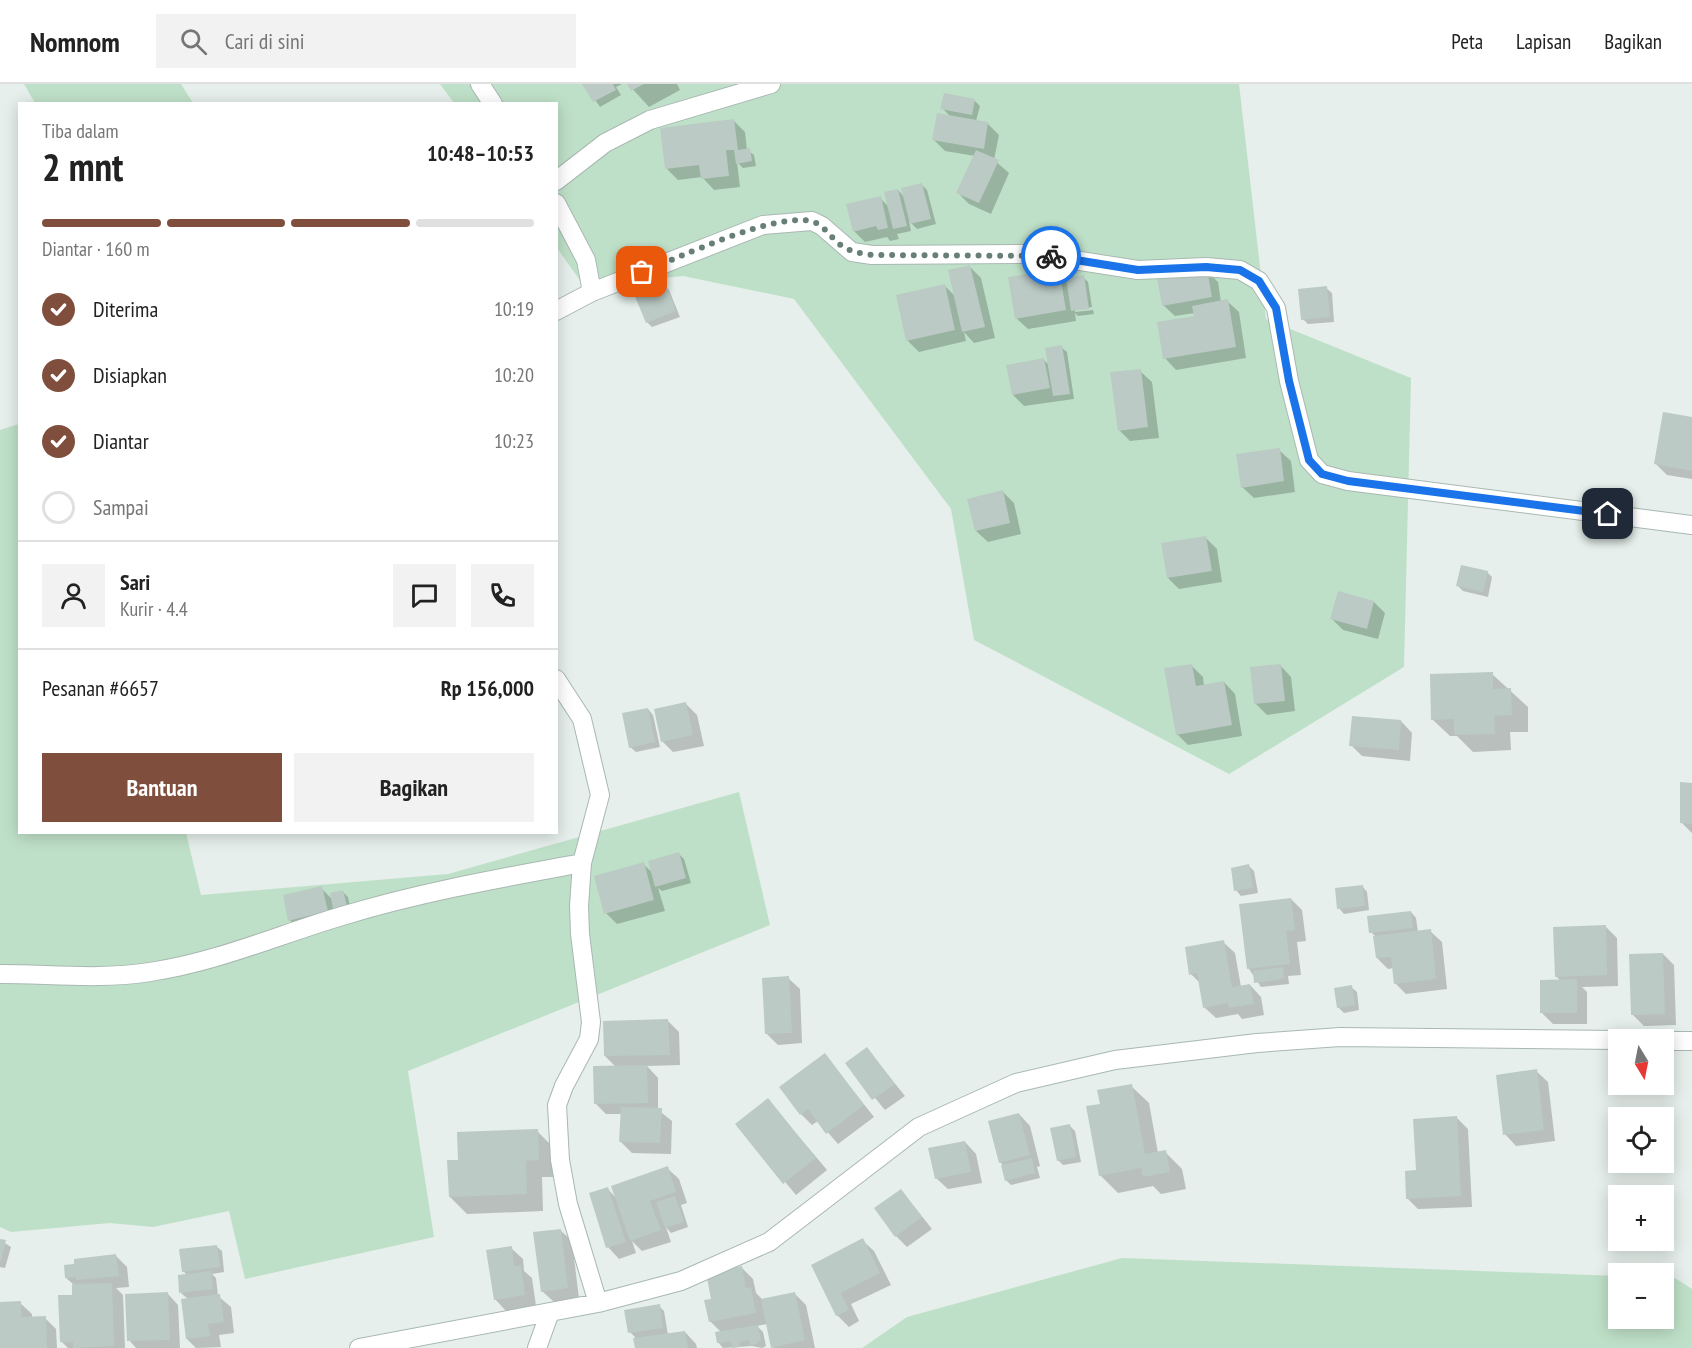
<!DOCTYPE html>
<html lang="id">
<meta charset="utf-8">
<style>
:root{--surface:#fff;--page:#f2f2f2;--text:#222;--muted:#767676;--line:#e0e0e0;--accent:#804e3d}
body{margin:0;font-family:"PT Sans Narrow",sans-serif;background:var(--page);color:var(--text);height:100vh;display:flex;flex-direction:column;font-size:22px;white-space:nowrap}
*{box-sizing:border-box;margin:0}
p{font-size:20px;color:var(--muted)}
.icon{flex:none;width:33px;height:33px;fill:none;stroke:currentColor;stroke-width:2;stroke-linecap:round;stroke-linejoin:round}
.map{position:relative;flex:1;overflow:hidden}
.sheet{position:absolute;left:18px;top:18px;width:540px;height:732px;display:flex;flex-direction:column;background:var(--surface);border-radius:0px;box-shadow:0 3px 15px #0003}
.sheet>*{flex:none}
.needle{width:39px;rotate:170deg}
.tools{position:absolute;left:1608px;top:945px;display:grid;gap:12px}
.tools a{display:grid;place-items:center;width:66px;height:66px;border-radius:0px;background:var(--surface);box-shadow:0 3px 15px #0003;font-size:30px}
.pin{position:absolute;display:grid;place-items:center;width:51px;height:51px;color:#fff;margin:-26px;border-radius:12px;box-shadow:0 3px 9px #0006}
.courier{position:absolute;display:grid;place-items:center;width:60px;height:60px;margin:-30px;border:4px solid #1a73e8;border-radius:50%;background:#fff;color:#222;box-shadow:0 2px 8px #0007}
.head em{font-style:normal;font-weight:700}
.head div{display:flex;flex-direction:column-reverse}
.head{display:flex;align-items:center;justify-content:space-between;height:102px;padding:0 24px}
h1{font-size:39px;font-weight:700;line-height:45px}
.bar{display:grid;grid-template-columns:repeat(4,1fr);gap:9px 6px;align-content:center;height:72px;padding:0 24px}
.bar i{height:8px;border-radius:4px;background:var(--line)}
.bar .selected{background:var(--accent)}
.bar p{grid-column:span 4}
.line{display:flex;align-items:center;gap:15px;padding:0 24px;border-top:2px solid var(--line)}
.line div{flex:1}
.round{display:grid;place-items:center;flex:none;width:63px;height:63px;border-radius:0px;background:var(--page)}
ol{padding:0 24px;list-style:none}
li{display:flex;align-items:center;gap:18px;height:66px}
li p{margin-inline-start:auto}
li .icon{padding:6px;border-radius:50%;background:var(--accent);color:#fff;stroke-width:4}
li:last-child{color:var(--muted)}
li i{width:33px;height:33px;border:3px solid var(--line);border-radius:50%}
.button{display:flex;gap:12px;margin-top:auto;padding:12px 24px}
.button a{flex:1;height:69px;border-radius:0px;background:var(--accent);color:#fff;font-size:24px;font-weight:700;line-height:69px;text-align:center}
.button a+a{background:var(--page);color:var(--text)}
header{display:flex;align-items:center;gap:36px;box-sizing:border-box;height:84px;padding:0 30px;background:var(--surface);border-bottom:2px solid var(--line)}
header strong{font-size:28px}
nav{display:flex;gap:33px;margin-inline-start:auto;font-size:21px}
.search{width:420px;height:54px;background:var(--page);display:flex;align-items:center;gap:15px;box-sizing:border-box;padding:0 21px;border-radius:0px;color:var(--muted);font-size:22px}
.map>svg:first-child{display:block}
.green{fill:#bfe0c8}
.shadow{fill:#0003}
.building{fill:#bbcac4}
.lines{fill:none;stroke-linecap:round;stroke-linejoin:round}
.street-casing{stroke:#a8b8b2;stroke-width:20}
.street{stroke:#fff;stroke-width:18}
.done{stroke:#687f78;stroke-width:6;stroke-dasharray:0 10.8}
.route{stroke:#1a73e8;stroke-width:8}
</style>
<header>
<strong>Nomnom</strong>
<div class="search"><svg class="icon" aria-label="search" viewBox="0 0 24 24"><circle cx="10" cy="10" r="6"/><path d="M15 15l6 6"/></svg>Cari di sini</div>
<nav><a>Peta</a><a>Lapisan</a><a>Bagikan</a></nav>
</header>
<div class="map">
<svg width="1692" height="1264" viewBox="0 0 1692 1264">
<rect width="100%" height="100%" fill="#e6efeb"/>
<path class="green" d="M 24,0 L 181,0 L 193,19 L 35,19 Z
M 440,0 L 1239,0 L 1266,235 L 1411,294 L 1404,583 L 1229,690 L 974,556 L 951,425 L 794,215 L 683,192 L 584,202 L 557,164 L 556,20 L 454,19 Z
M 19,340 L 20,748 L 186,749 L 201,811 L 448,790 L 739,708 L 770,841 L 408,987 L 434,1153 L 245,1195 L 229,1127 L 153,1143 L 110,1139 L 11,1148 L 0,1143 L 0,346 Z
M 1122,1174 L 1618,1192 L 1618,1234 L 1664,1234 L 1664,1193 L 1675,1194 L 1692,1205 L 1692,1264 L 862,1264 L 907,1233 Z"/>
<path class="shadow" d="M 584,0 L 622,0 L 616,3 L 621,11 L 600,23 Z
M 628,0 L 677,0 L 680,6 L 649,23 Z
M 975,17 L 980,22 L 976,37 L 987,39 L 999,51 L 994,76 L 1009,89 L 991,130 L 969,120 L 958,109 L 975,72 L 945,67 L 934,56 L 951,33 L 942,24 Z
M 734,37 L 745,48 L 747,66 L 754,71 L 756,82 L 743,84 L 737,78 L 740,103 L 714,106 L 702,93 L 678,96 L 667,85 Z
M 922,101 L 927,106 L 936,140 L 917,145 L 909,137 L 911,147 L 897,150 L 899,155 L 890,157 L 887,153 L 865,158 L 854,147 L 880,114 L 889,123 L 898,106 L 905,114 Z
M 970,183 L 981,194 L 995,254 L 974,259 L 964,248 L 966,257 L 919,268 L 908,257 L 945,202 L 955,212 Z
M 1058,187 L 1067,195 L 1083,193 L 1088,198 L 1092,223 L 1075,225 L 1075,228 L 1093,226 L 1094,230 L 1078,232 L 1075,229 L 1076,237 L 1028,245 L 1016,234 Z
M 1207,187 L 1218,198 L 1221,218 L 1227,217 L 1239,228 L 1246,274 L 1176,286 L 1165,274 L 1195,233 L 1195,229 L 1175,232 L 1163,221 Z
M 664,201 L 669,206 L 680,233 L 652,243 L 647,238 Z
M 1326,204 L 1332,209 L 1334,238 L 1308,240 L 1303,235 Z
M 1061,263 L 1067,268 L 1074,315 L 1024,322 L 1013,311 L 1043,275 L 1049,281 Z
M 1140,287 L 1152,298 L 1159,354 L 1130,357 L 1119,346 Z
M 1692,335 L 1692,395 L 1667,391 L 1656,380 Z
M 1279,366 L 1291,377 L 1295,408 L 1254,414 L 1242,403 Z
M 1003,408 L 1014,419 L 1021,450 L 988,458 L 976,447 Z
M 1206,454 L 1217,465 L 1222,498 L 1179,505 L 1168,494 Z
M 1487,488 L 1492,493 L 1488,513 L 1463,507 L 1458,502 Z
M 1374,518 L 1385,529 L 1378,555 L 1343,546 L 1332,535 Z
M 1191,581 L 1203,593 L 1204,602 L 1224,598 L 1235,610 L 1242,652 L 1188,661 L 1177,650 Z
M 1280,581 L 1291,593 L 1295,627 L 1267,631 L 1255,619 Z
M 1492,590 L 1528,623 L 1528,648 L 1510,648 L 1511,666 L 1473,668 L 1457,652 L 1450,652 L 1432,635 Z
M 686,620 L 697,631 L 704,662 L 673,668 L 662,657 Z
M 648,625 L 653,631 L 660,663 L 636,668 L 630,663 Z
M 1401,637 L 1412,649 L 1410,677 L 1362,672 L 1351,661 Z
M 1692,700 L 1692,749 L 1682,739 Z
M 679,770 L 684,775 L 691,799 L 662,807 L 658,804 L 665,827 L 617,840 L 606,829 L 643,780 L 653,789 Z
M 1249,782 L 1254,787 L 1258,809 L 1241,812 L 1236,806 Z
M 1362,802 L 1367,808 L 1369,826 L 1344,830 L 1339,824 Z
M 321,804 L 332,815 L 343,808 L 348,813 L 351,827 L 301,847 L 290,836 Z
M 1291,815 L 1302,826 L 1306,857 L 1297,858 L 1301,891 L 1288,892 L 1289,900 L 1261,903 L 1249,885 Z
M 1411,828 L 1416,834 L 1418,848 L 1430,847 L 1442,858 L 1447,905 L 1406,910 L 1395,899 L 1394,884 L 1388,885 L 1377,874 L 1375,852 L 1371,848 Z
M 1606,843 L 1617,854 L 1618,902 L 1582,903 L 1587,908 L 1587,940 L 1553,940 L 1542,929 L 1561,897 L 1556,892 Z
M 1223,858 L 1235,869 L 1241,903 L 1250,901 L 1261,913 L 1264,931 L 1242,935 L 1238,930 L 1216,934 L 1204,923 L 1200,899 L 1191,890 Z
M 1663,870 L 1674,881 L 1676,941 L 1644,942 L 1632,930 Z
M 788,894 L 800,905 L 802,959 L 778,961 L 766,949 Z
M 1351,903 L 1357,908 L 1359,926 L 1344,929 L 1338,923 Z
M 668,937 L 679,948 L 680,981 L 647,982 L 658,994 L 658,1026 L 672,1037 L 671,1070 L 632,1069 L 621,1058 L 622,1030 L 606,1030 L 595,1019 L 616,983 L 605,972 Z
M 867,965 L 905,1012 L 885,1026 L 847,980 Z
M 825,971 L 874,1033 L 838,1060 L 818,1037 L 812,1041 L 801,1030 Z
M 1536,987 L 1548,998 L 1555,1057 L 1516,1062 L 1505,1050 Z
M 1131,1002 L 1149,1019 L 1158,1069 L 1165,1068 L 1182,1085 L 1186,1105 L 1161,1110 L 1153,1102 L 1118,1109 L 1100,1091 L 1102,1021 Z
M 768,1016 L 827,1086 L 796,1111 L 737,1040 Z
M 1019,1030 L 1030,1042 L 1040,1082 L 1037,1083 L 1040,1094 L 1011,1101 L 1006,1096 L 1004,1082 L 1000,1078 Z
M 1457,1034 L 1468,1045 L 1472,1123 L 1418,1125 L 1407,1114 L 1417,1088 Z
M 1069,1041 L 1075,1047 L 1081,1078 L 1063,1081 L 1058,1076 Z
M 537,1047 L 554,1064 L 555,1093 L 542,1093 L 543,1127 L 467,1130 L 450,1113 L 460,1077 Z
M 965,1058 L 976,1070 L 982,1099 L 948,1105 L 936,1094 Z
M 667,1084 L 679,1095 L 687,1119 L 681,1121 L 688,1143 L 671,1149 L 666,1143 L 671,1158 L 642,1167 L 632,1157 L 636,1169 L 619,1175 L 608,1163 L 607,1104 L 617,1115 Z
M 901,1106 L 932,1145 L 907,1163 L 896,1152 Z
M 560,1146 L 572,1157 L 579,1215 L 554,1218 L 542,1207 Z
M 0,1156 L 11,1163 L 5,1184 L 0,1183 Z
M 862,1156 L 874,1167 L 891,1201 L 851,1220 L 859,1237 L 849,1243 L 837,1231 L 813,1181 Z
M 216,1162 L 222,1167 L 224,1188 L 212,1190 L 216,1194 L 218,1212 L 231,1223 L 234,1249 L 219,1251 L 221,1263 L 196,1264 L 187,1255 L 188,1215 L 181,1209 L 187,1191 L 183,1187 Z
M 511,1164 L 523,1175 L 524,1187 L 532,1194 L 536,1222 L 506,1227 L 495,1215 Z
M 116,1172 L 127,1183 L 129,1203 L 116,1204 L 123,1211 L 125,1264 L 68,1264 L 61,1257 L 73,1212 L 73,1200 L 66,1194 Z
M 742,1184 L 753,1195 L 756,1209 L 763,1216 L 795,1210 L 806,1221 L 815,1264 L 773,1264 L 767,1240 L 757,1242 L 763,1248 L 766,1262 L 762,1264 L 752,1262 L 723,1264 L 718,1258 L 721,1248 L 710,1237 L 712,1216 Z
M 167,1209 L 178,1221 L 180,1264 L 136,1264 L 129,1256 Z
M 0,1219 L 20,1219 L 32,1230 L 32,1234 L 45,1234 L 56,1245 L 57,1264 L 0,1264 Z
M 659,1222 L 664,1227 L 668,1251 L 685,1248 L 696,1260 L 697,1264 L 636,1264 L 635,1253 L 630,1248 Z"/>
<path class="building" d="M 582,0 L 613,0 L 616,6 L 593,18 Z
M 627,0 L 644,0 L 631,7 Z
M 944,9 L 975,15 L 972,31 L 940,25 Z
M 937,29 L 988,38 L 984,65 L 932,56 Z
M 734,35 L 738,66 L 750,64 L 752,77 L 736,80 L 734,66 L 726,66 L 729,92 L 701,95 L 699,81 L 665,85 L 660,44 Z
M 976,66 L 999,76 L 979,119 L 956,109 Z
M 922,99 L 931,135 L 910,140 L 901,104 Z
M 898,105 L 907,142 L 893,145 L 884,108 Z
M 881,112 L 888,144 L 878,146 L 876,142 L 853,148 L 846,120 Z
M 970,181 L 985,243 L 962,248 L 948,186 Z
M 1059,185 L 1066,226 L 1015,235 L 1008,193 Z
M 1207,185 L 1212,213 L 1162,222 L 1157,194 Z
M 1084,191 L 1089,225 L 1071,227 L 1066,194 Z
M 665,199 L 676,227 L 646,239 L 634,210 Z
M 945,200 L 955,246 L 906,257 L 896,211 Z
M 1327,202 L 1330,233 L 1301,236 L 1298,205 Z
M 1228,215 L 1236,263 L 1163,275 L 1157,238 L 1194,232 L 1192,222 Z
M 1062,261 L 1070,310 L 1053,312 L 1045,264 Z
M 1044,274 L 1050,304 L 1012,311 L 1006,281 Z
M 1141,285 L 1148,343 L 1118,347 L 1110,288 Z
M 1663,328 L 1692,333 L 1692,387 L 1654,380 Z
M 1280,364 L 1284,397 L 1241,404 L 1236,370 Z
M 1003,406 L 1010,439 L 975,447 L 967,415 Z
M 1206,452 L 1212,487 L 1167,494 L 1161,459 Z
M 1461,481 L 1488,487 L 1483,508 L 1456,502 Z
M 1338,507 L 1374,517 L 1367,545 L 1330,535 Z
M 1192,580 L 1196,602 L 1224,597 L 1232,641 L 1176,651 L 1164,584 Z
M 1281,580 L 1285,617 L 1254,620 L 1250,583 Z
M 1493,588 L 1493,605 L 1511,604 L 1512,631 L 1494,632 L 1495,650 L 1454,651 L 1454,635 L 1431,636 L 1430,590 Z
M 686,618 L 693,651 L 661,658 L 654,625 Z
M 648,624 L 655,658 L 629,664 L 622,629 Z
M 1352,632 L 1401,636 L 1399,666 L 1349,662 Z
M 1680,698 L 1692,699 L 1692,740 L 1680,739 Z
M 679,768 L 686,794 L 655,803 L 648,777 Z
M 644,778 L 654,816 L 604,830 L 594,792 Z
M 1249,780 L 1253,804 L 1234,807 L 1231,784 Z
M 1363,801 L 1365,822 L 1337,825 L 1335,804 Z
M 322,802 L 328,827 L 288,837 L 283,811 Z
M 343,806 L 347,822 L 333,825 L 330,809 Z
M 1291,814 L 1295,846 L 1286,847 L 1290,880 L 1247,885 L 1239,820 Z
M 1411,827 L 1413,844 L 1369,849 L 1367,832 Z
M 1606,841 L 1607,891 L 1555,893 L 1553,843 Z
M 1431,845 L 1436,895 L 1394,900 L 1391,873 L 1376,874 L 1373,852 Z
M 1224,856 L 1232,903 L 1250,900 L 1254,920 L 1229,924 L 1228,919 L 1203,924 L 1197,889 L 1189,891 L 1185,863 Z
M 1663,869 L 1665,930 L 1631,931 L 1629,870 Z
M 1283,883 L 1284,895 L 1254,899 L 1253,887 Z
M 789,892 L 792,949 L 765,950 L 762,894 Z
M 1577,895 L 1577,929 L 1540,929 L 1540,896 Z
M 1352,901 L 1355,921 L 1337,924 L 1334,904 Z
M 668,935 L 670,971 L 604,972 L 603,937 Z
M 867,963 L 895,1000 L 872,1016 L 845,979 Z
M 825,969 L 864,1021 L 826,1050 L 808,1025 L 800,1031 L 779,1003 Z
M 647,981 L 648,1019 L 594,1020 L 593,982 Z
M 1537,985 L 1544,1046 L 1503,1051 L 1496,991 Z
M 1132,1000 L 1145,1070 L 1166,1066 L 1170,1088 L 1143,1093 L 1141,1084 L 1099,1092 L 1086,1022 L 1100,1020 L 1097,1006 Z
M 768,1014 L 816,1074 L 783,1100 L 735,1040 Z
M 621,1023 L 662,1024 L 660,1059 L 619,1058 Z
M 1019,1029 L 1030,1071 L 999,1079 L 988,1037 Z
M 1457,1032 L 1461,1112 L 1406,1115 L 1405,1087 L 1416,1086 L 1413,1035 Z
M 1070,1040 L 1076,1073 L 1057,1077 L 1050,1044 Z
M 538,1045 L 539,1076 L 526,1077 L 527,1110 L 449,1113 L 447,1076 L 458,1076 L 457,1048 Z
M 965,1057 L 971,1088 L 935,1095 L 928,1064 Z
M 1032,1074 L 1035,1089 L 1005,1097 L 1001,1081 Z
M 668,1082 L 676,1108 L 650,1117 L 661,1146 L 630,1157 L 611,1102 Z
M 608,1103 L 626,1158 L 606,1164 L 589,1109 Z
M 901,1105 L 922,1133 L 895,1153 L 874,1124 Z
M 675,1112 L 684,1138 L 665,1144 L 656,1118 Z
M 561,1145 L 568,1204 L 541,1208 L 533,1148 Z
M 863,1154 L 880,1189 L 841,1209 L 849,1226 L 836,1232 L 811,1181 Z
M 0,1155 L 6,1156 L 1,1177 L 0,1177 Z
M 217,1161 L 220,1183 L 182,1188 L 179,1165 Z
M 512,1162 L 514,1182 L 521,1181 L 525,1211 L 494,1216 L 486,1166 Z
M 116,1170 L 119,1192 L 76,1196 L 76,1193 L 65,1194 L 64,1181 L 74,1180 L 74,1175 Z
M 742,1182 L 746,1204 L 751,1203 L 756,1229 L 709,1238 L 704,1216 L 711,1215 L 706,1189 Z
M 211,1187 L 213,1205 L 179,1209 L 178,1191 Z
M 112,1199 L 114,1262 L 73,1264 L 73,1258 L 60,1258 L 58,1211 L 72,1211 L 72,1200 Z
M 168,1208 L 170,1256 L 127,1257 L 125,1210 Z
M 795,1208 L 805,1256 L 771,1264 L 761,1215 Z
M 220,1210 L 224,1238 L 208,1240 L 210,1252 L 186,1255 L 181,1215 Z
M 21,1217 L 21,1233 L 46,1232 L 47,1264 L 0,1264 L 0,1218 Z
M 660,1220 L 663,1244 L 628,1249 L 624,1226 Z
M 758,1241 L 761,1257 L 757,1257 L 758,1260 L 750,1261 L 749,1256 L 739,1258 L 740,1263 L 732,1264 L 731,1257 L 717,1259 L 715,1248 Z
M 685,1247 L 688,1264 L 635,1264 L 633,1254 Z"/>
<g class="lines">
<g class="street-casing">
<path id="street" d="M 480,0 L 493,20
M 556,97 L 605,59 L 650,36 L 771,0
M 556,119 L 586,176 L 592,208
M 556,227 L 592,208 L 763,141 L 812,137 L 822,142 L 852,168 L 872,171 L 1036,170 L 1138,186 L 1206,183 L 1240,186 L 1259,197 L 1276,224 L 1289,297 L 1309,376 L 1322,390 L 1348,397 L 1692,441
M 556,595 L 582,635 L 600,711 L 582,779 L 579,822 L 580,850 L 591,938 L 589,955 L 564,1002 L 557,1021 L 560,1076 L 568,1120 L 598,1219
M 0,890 C 50,890 100,896 150,888 C 217,878 278,851 342,832 C 421,808 501,794 582,779
M 1664,957 L 1692,957
M 359,1264 L 598,1219 L 681,1197 L 769,1158 L 919,1043 L 1016,999 L 1115,976 L 1257,959 L 1340,953 L 1618,956
M 537,1264 L 550,1228"/>
</g>
<use href="#street" class="street"/>
</g>
<g class="lines">
<path class="done" d="M 642,188 C 679,174 778,126 814,138 C 824,142 830,152 838,159 C 849,168 860,169 872,171 L 1051,172"/>
<path class="route" d="M 1051,172 L 1138,186 L 1206,183 L 1240,186 L 1259,197 L 1276,224 L 1289,297 L 1309,376 L 1322,390 L 1348,397 L 1608,430"/>
</g>
</svg>
<div class="tools">
<a><svg class="needle" viewBox="-14 -14 28 28"><path d="M0-13l5 13h-10z" fill="#e53935"/><path d="M0 13l5-13h-10z" fill="#767676"/></svg></a>
<a><svg class="icon" aria-label="locate" viewBox="0 0 24 24"><circle cx="12" cy="12" r="6"/><path d="M12 2v4M12 18v4M2 12h4M18 12h4"/></svg></a>
<a>+</a>
<a>−</a>
</div>
<div class="pin" style="left:642px;top:188px;background:#ea580c"><svg class="icon" aria-label="bag" viewBox="0 0 24 24"><path d="M5 8h14l-1 12H6zM9 8a3 3 0 0 1 6 0"/></svg></div>
<div class="pin" style="left:1608px;top:430px;background:#1f2937"><svg class="icon" aria-label="home" viewBox="0 0 24 24"><path d="M3 11l9-7 9 7M6 9v11h12V9"/></svg></div>
<div class="courier" style="left:1051px;top:172px"><svg class="icon" aria-label="bike" viewBox="0 0 24 24"><circle cx="6" cy="16" r="4"/><circle cx="18" cy="16" r="4"/><path d="M6 16l4-8h5l3 8M10 8l3 8H6M13 5h3"/></svg></div>
<section class="sheet">
<div class="head"><div><h1>2 mnt</h1><p>Tiba dalam</p></div><em>10:48–10:53</em></div>
<div class="bar"><i class="selected"></i><i class="selected"></i><i class="selected"></i><i></i><p>Diantar · 160 m</p></div>
<ol>
<li><svg class="icon" aria-label="check" viewBox="0 0 24 24"><path d="M5 12l5 5 9-10"/></svg>Diterima<p>10:19</p></li>
<li><svg class="icon" aria-label="check" viewBox="0 0 24 24"><path d="M5 12l5 5 9-10"/></svg>Disiapkan<p>10:20</p></li>
<li><svg class="icon" aria-label="check" viewBox="0 0 24 24"><path d="M5 12l5 5 9-10"/></svg>Diantar<p>10:23</p></li>
<li><i></i>Sampai</li>
</ol>
<div class="line" style="height:108px"><a class="round"><svg class="icon" aria-label="person" viewBox="0 0 24 24"><circle cx="12" cy="8" r="4"/><path d="M4 21q1-7 8-7t8 7"/></svg></a><div><b>Sari</b><p>Kurir · 4.4</p></div><a class="round"><svg class="icon" aria-label="chat" viewBox="0 0 24 24"><path d="M4 5h16v11H9l-5 4z"/></svg></a><a class="round"><svg class="icon" aria-label="phone" viewBox="0 0 24 24"><path d="M5 4h4l2 5-3 2q2 4 5 5l2-3 5 2v4C11 20 4 13 5 4z"/></svg></a></div>
<div class="line" style="height:78px"><div>Pesanan #6657</div><b>Rp 156,000</b></div>
<div class="button"><a>Bantuan</a><a>Bagikan</a></div>
</section>
</div>
